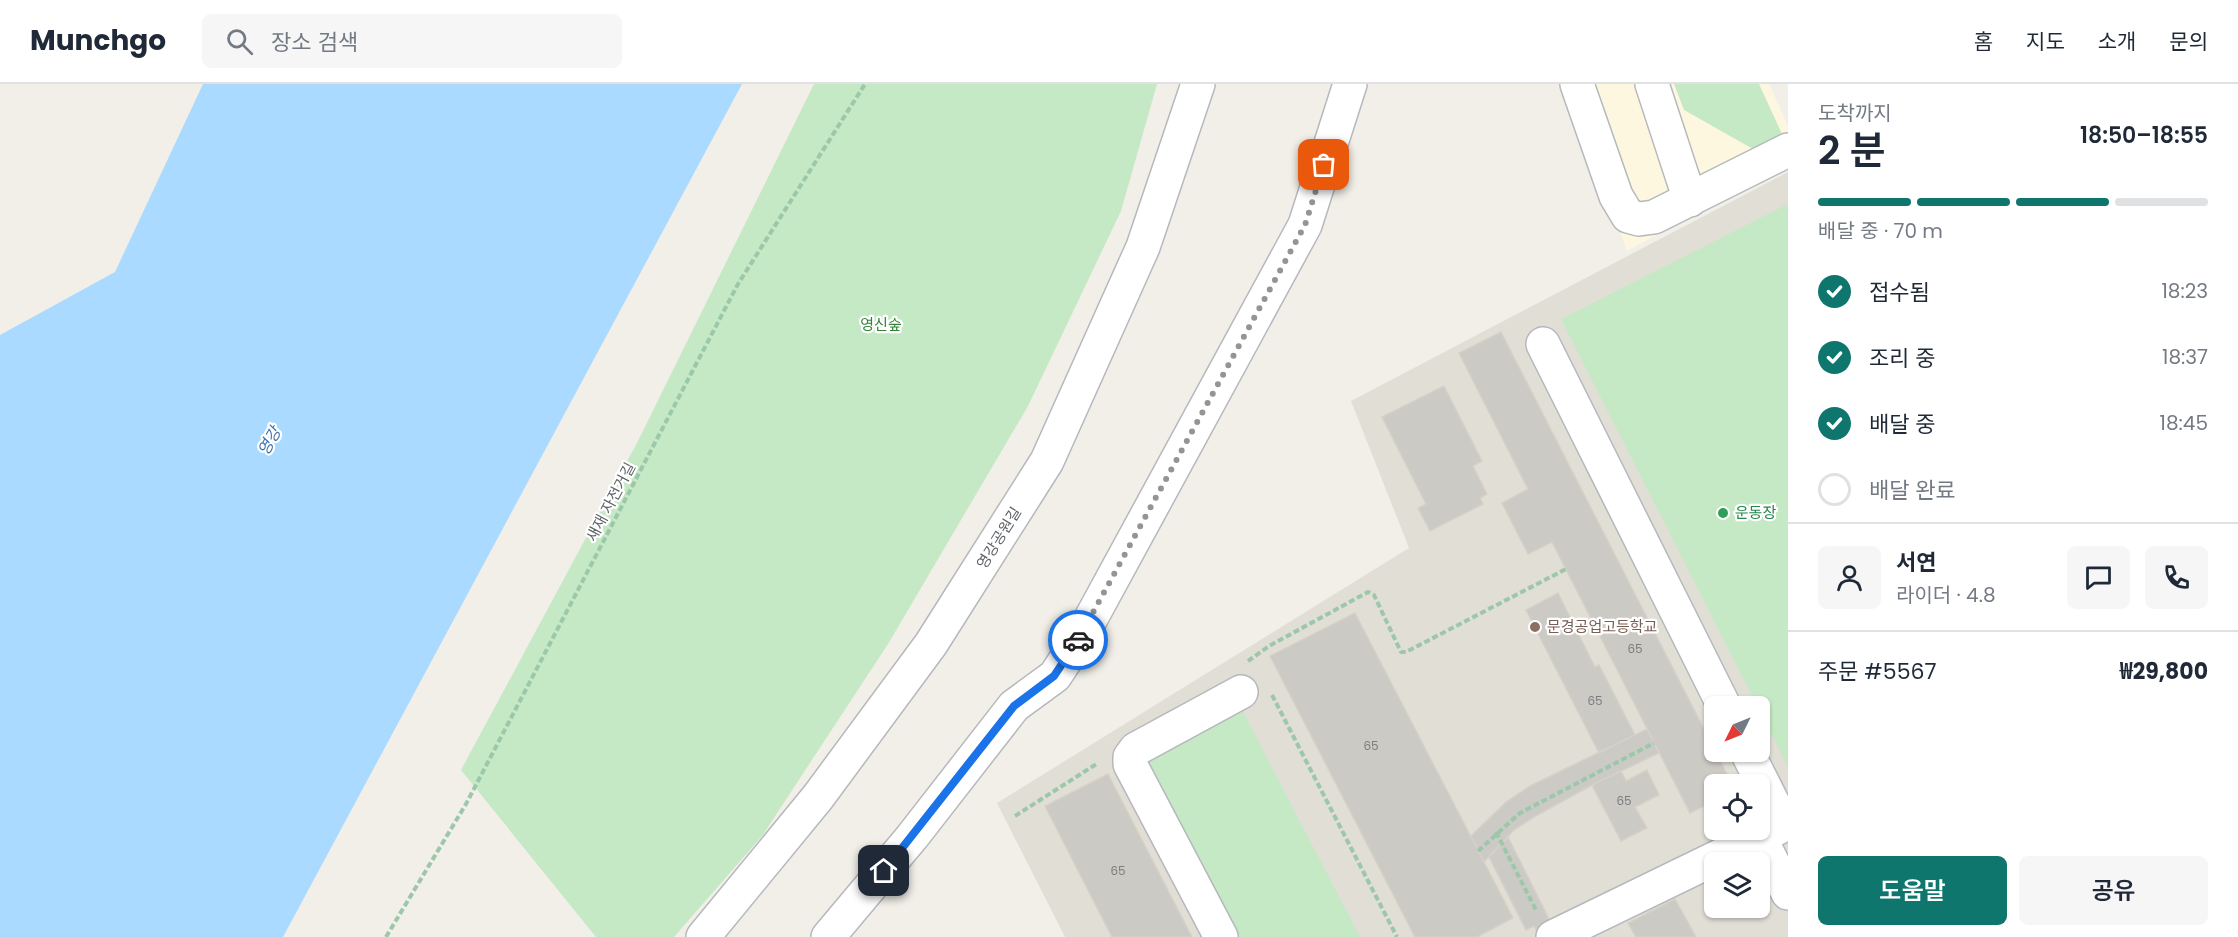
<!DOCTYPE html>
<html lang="ko">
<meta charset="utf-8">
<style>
:root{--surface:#fff;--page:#f6f6f7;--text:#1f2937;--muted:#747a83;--line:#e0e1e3;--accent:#0f766e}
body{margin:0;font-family:Poppins,"Noto Sans KR",sans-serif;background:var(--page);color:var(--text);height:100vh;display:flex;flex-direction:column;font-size:22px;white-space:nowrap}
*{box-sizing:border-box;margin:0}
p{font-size:20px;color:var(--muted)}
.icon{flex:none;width:33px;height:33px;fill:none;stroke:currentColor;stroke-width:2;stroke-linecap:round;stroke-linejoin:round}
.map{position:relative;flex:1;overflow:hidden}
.details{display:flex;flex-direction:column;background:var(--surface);width:450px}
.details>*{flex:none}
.needle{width:39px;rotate:227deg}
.controls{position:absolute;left:1704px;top:612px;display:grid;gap:12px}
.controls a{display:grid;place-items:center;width:66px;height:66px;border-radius:9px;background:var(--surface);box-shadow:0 2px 4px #0004;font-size:30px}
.pin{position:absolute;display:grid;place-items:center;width:51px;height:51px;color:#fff;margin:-26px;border-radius:12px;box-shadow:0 3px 9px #0006}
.courier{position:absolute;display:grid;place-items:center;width:60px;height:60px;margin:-30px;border:4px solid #1a73e8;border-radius:50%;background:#fff;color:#222;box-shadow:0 2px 8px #0007}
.summary em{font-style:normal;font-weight:600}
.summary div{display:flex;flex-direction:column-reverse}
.summary{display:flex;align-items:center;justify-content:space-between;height:102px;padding:0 30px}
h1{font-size:39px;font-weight:600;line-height:45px}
.bar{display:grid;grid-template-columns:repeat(4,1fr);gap:9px 6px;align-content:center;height:72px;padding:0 30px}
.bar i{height:8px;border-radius:4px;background:var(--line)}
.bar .active{background:var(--accent)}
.bar p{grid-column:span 4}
.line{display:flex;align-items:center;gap:15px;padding:0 30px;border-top:2px solid var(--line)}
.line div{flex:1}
.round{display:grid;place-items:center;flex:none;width:63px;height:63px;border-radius:9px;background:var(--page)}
ol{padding:0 30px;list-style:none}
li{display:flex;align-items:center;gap:18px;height:66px}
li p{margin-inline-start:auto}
li .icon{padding:6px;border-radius:50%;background:var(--accent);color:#fff;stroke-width:4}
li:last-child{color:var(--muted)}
li i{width:33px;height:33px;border:3px solid var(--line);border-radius:50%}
.primary-button{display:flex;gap:12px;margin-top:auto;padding:12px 30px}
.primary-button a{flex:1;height:69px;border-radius:9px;background:var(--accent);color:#fff;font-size:24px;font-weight:600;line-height:69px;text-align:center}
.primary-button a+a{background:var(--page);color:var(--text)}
header{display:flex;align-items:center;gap:36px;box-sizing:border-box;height:84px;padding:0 30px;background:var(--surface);border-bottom:2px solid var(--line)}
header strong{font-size:28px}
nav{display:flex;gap:33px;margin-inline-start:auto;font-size:21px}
.search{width:420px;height:54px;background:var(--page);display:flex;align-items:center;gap:15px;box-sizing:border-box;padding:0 21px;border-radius:9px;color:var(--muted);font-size:22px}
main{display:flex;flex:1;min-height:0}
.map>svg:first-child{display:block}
.commercial{fill:#fef7e0}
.education{fill:#e1ded6;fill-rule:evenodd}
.green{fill:#c5e8c5}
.water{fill:#aadaff}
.building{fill:#cccac5;stroke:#d6d1c6;stroke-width:1.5}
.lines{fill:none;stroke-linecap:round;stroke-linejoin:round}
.minor-casing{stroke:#b5b8bc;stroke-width:36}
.path{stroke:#9cc7a9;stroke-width:4;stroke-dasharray:6 3;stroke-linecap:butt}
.minor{stroke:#fff;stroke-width:33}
.done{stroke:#929495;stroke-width:6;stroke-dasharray:0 10.8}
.route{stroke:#1a73e8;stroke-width:8}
.leisure-dot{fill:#2e9e5b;stroke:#fff;stroke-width:2}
.education-dot{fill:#8d6e63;stroke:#fff;stroke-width:2}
.labels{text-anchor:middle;stroke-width:4.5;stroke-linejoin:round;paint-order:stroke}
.number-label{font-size:12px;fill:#7a7d7f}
.park-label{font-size:15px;fill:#348238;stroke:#fff}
.street-label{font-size:15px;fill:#5f6368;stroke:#fff}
.leisure-label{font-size:15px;fill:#27864d;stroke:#fff;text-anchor:start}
.education-label{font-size:15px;fill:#785e54;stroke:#fff;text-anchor:start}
.water-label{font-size:16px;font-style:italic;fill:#4174aa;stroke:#fff}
</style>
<header>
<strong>Munchgo</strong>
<div class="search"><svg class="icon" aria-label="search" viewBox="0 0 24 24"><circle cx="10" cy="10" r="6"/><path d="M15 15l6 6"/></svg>장소 검색</div>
<nav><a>홈</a><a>지도</a><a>소개</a><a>문의</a></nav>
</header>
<main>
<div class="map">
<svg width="1788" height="853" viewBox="0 0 1788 853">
<rect width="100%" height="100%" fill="#f1efe8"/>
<path class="commercial" d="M 1566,0 L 1769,0 L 1788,42 L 1788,79 L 1627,167 Z"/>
<path class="education" d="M 1788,88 L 1788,853 L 1065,853 L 997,719 L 1409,464 L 1351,317 ZM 1714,622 L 1760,622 L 1760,668 L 1714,668 ZM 1714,700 L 1760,700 L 1760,746 L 1714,746 ZM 1714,778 L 1760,778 L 1760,824 L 1714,824 Z"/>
<path class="green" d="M 814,0 L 1157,0 L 1121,127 L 1028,322 L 888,560 L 762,752 L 674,853 L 596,853 L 461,686 L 638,357 Z
M 1674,0 L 1759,0 L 1782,50 L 1753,65 L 1684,26 Z
M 1788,120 L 1788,683 L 1561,235 Z
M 1240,622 L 1360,853 L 1235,853 L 1142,673 Z"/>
<path class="water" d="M 203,0 L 742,0 L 283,853 L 0,853 L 0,251 L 115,188 Z"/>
<path class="building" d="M 1501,248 L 1732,700 L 1714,700 L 1714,717 L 1690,729 L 1552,458 L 1528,470 L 1502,419 L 1528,405 L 1459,269 Z
M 1444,302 L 1482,377 L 1473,382 L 1487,410 L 1480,414 L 1483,420 L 1430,447 L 1418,424 L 1426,420 L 1382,333 Z
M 1558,509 L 1595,583 L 1599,581 L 1635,651 L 1599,669 L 1526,526 Z
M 1355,529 L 1513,834 L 1477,853 L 1415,853 L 1270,572 Z
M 1647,645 L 1659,669 L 1592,701 L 1534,733 L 1514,746 L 1484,778 L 1471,752 L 1506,718 L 1530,702 Z
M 1647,686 L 1659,711 L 1635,723 L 1647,744 L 1621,757 L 1592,701 L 1621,687 L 1626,697 Z
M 1108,690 L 1192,853 L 1112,853 L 1045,722 Z
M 1508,753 L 1558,853 L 1540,853 L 1534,842 L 1526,846 L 1489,773 Z
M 1675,815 L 1696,853 L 1636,853 L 1628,839 Z"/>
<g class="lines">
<g class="minor-casing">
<path id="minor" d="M 1577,0 L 1616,112 L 1628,132 L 1639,135 L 1654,133 L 1788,66
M 1652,0 L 1690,116
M 1543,260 L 1724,622
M 1747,668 L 1784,741
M 1759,752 L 1788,809
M 703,853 L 818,713 L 931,560 L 1047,377 L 1143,163 L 1198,0
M 828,853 L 912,753 L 1014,622 L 1055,592 L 1083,549 L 1305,141 L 1350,0
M 1221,853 L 1130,680 L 1130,673 L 1136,665 L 1241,608
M 1553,853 L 1788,739"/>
</g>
<path class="path" d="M 1248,577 L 1269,562 L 1368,508 L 1374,511 L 1401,568 L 1406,568 L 1566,485
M 1272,611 L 1397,853
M 1015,732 L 1098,679
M 1496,748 L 1537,828
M 1478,767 L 1520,729 L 1654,659
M 386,853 L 466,720 L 738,200 L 865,0"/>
<use href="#minor" class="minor"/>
</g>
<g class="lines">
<path class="done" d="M 1078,556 L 1305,141 L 1324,81"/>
<path class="route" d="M 884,787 L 1014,622 L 1054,592 L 1078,556"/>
</g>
<circle class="leisure-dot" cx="1723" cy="429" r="6"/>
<circle class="education-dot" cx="1535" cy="543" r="6"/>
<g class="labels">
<g class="number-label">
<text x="1635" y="569">65</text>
<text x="1595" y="621">65</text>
<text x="1371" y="666">65</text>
<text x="1624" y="721">65</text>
<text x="1118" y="791">65</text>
</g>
<g class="park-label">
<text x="881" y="246">영신숲</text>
</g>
<g class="street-label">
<text transform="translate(611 418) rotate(-62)" y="5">새재 자전거길</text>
<text transform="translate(999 454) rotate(-58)" y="5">영강공원길</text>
</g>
<g class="leisure-label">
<text x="1735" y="434">운동장</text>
</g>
<g class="education-label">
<text x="1547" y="548">문경공업고등학교</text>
</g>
<g class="water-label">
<text transform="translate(269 357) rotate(-61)" y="6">영강</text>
</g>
</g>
</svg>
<div class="controls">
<a><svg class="needle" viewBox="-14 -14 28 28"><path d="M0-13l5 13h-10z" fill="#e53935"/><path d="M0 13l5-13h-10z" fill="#747a83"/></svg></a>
<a><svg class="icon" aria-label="locate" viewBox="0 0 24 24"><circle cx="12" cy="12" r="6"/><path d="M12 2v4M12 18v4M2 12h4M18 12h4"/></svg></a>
<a><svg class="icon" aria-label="layers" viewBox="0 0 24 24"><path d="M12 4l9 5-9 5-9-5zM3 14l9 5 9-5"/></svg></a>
</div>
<div class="pin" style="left:1324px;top:81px;background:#ea580c"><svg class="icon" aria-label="bag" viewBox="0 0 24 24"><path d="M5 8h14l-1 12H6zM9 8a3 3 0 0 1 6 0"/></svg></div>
<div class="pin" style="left:884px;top:787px;background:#1f2937"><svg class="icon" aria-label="home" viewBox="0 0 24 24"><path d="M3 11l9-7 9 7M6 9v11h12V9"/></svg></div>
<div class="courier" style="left:1078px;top:556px"><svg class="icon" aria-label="car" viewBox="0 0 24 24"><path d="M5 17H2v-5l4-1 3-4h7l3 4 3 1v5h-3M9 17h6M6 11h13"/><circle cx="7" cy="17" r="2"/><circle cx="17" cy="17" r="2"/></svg></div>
</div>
<section class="details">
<div class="summary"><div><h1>2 분</h1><p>도착까지</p></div><em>18:50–18:55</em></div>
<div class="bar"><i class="active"></i><i class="active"></i><i class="active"></i><i></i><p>배달 중 · 70 m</p></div>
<ol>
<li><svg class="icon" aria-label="check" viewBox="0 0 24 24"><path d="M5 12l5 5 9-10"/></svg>접수됨<p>18:23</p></li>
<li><svg class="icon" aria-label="check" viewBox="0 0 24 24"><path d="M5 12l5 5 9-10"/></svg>조리 중<p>18:37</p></li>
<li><svg class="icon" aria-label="check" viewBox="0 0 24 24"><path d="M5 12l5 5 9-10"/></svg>배달 중<p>18:45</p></li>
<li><i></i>배달 완료</li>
</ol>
<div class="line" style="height:108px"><a class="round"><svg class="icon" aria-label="person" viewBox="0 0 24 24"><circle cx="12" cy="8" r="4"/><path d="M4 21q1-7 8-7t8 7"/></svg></a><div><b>서연</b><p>라이더 · 4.8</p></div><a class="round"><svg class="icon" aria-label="chat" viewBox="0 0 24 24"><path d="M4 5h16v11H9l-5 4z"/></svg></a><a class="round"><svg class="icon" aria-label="phone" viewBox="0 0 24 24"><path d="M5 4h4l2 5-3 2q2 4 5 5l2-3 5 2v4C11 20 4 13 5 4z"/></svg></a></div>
<div class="line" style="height:78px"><div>주문 #5567</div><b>₩29,800</b></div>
<div class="primary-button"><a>도움말</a><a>공유</a></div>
</section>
</main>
